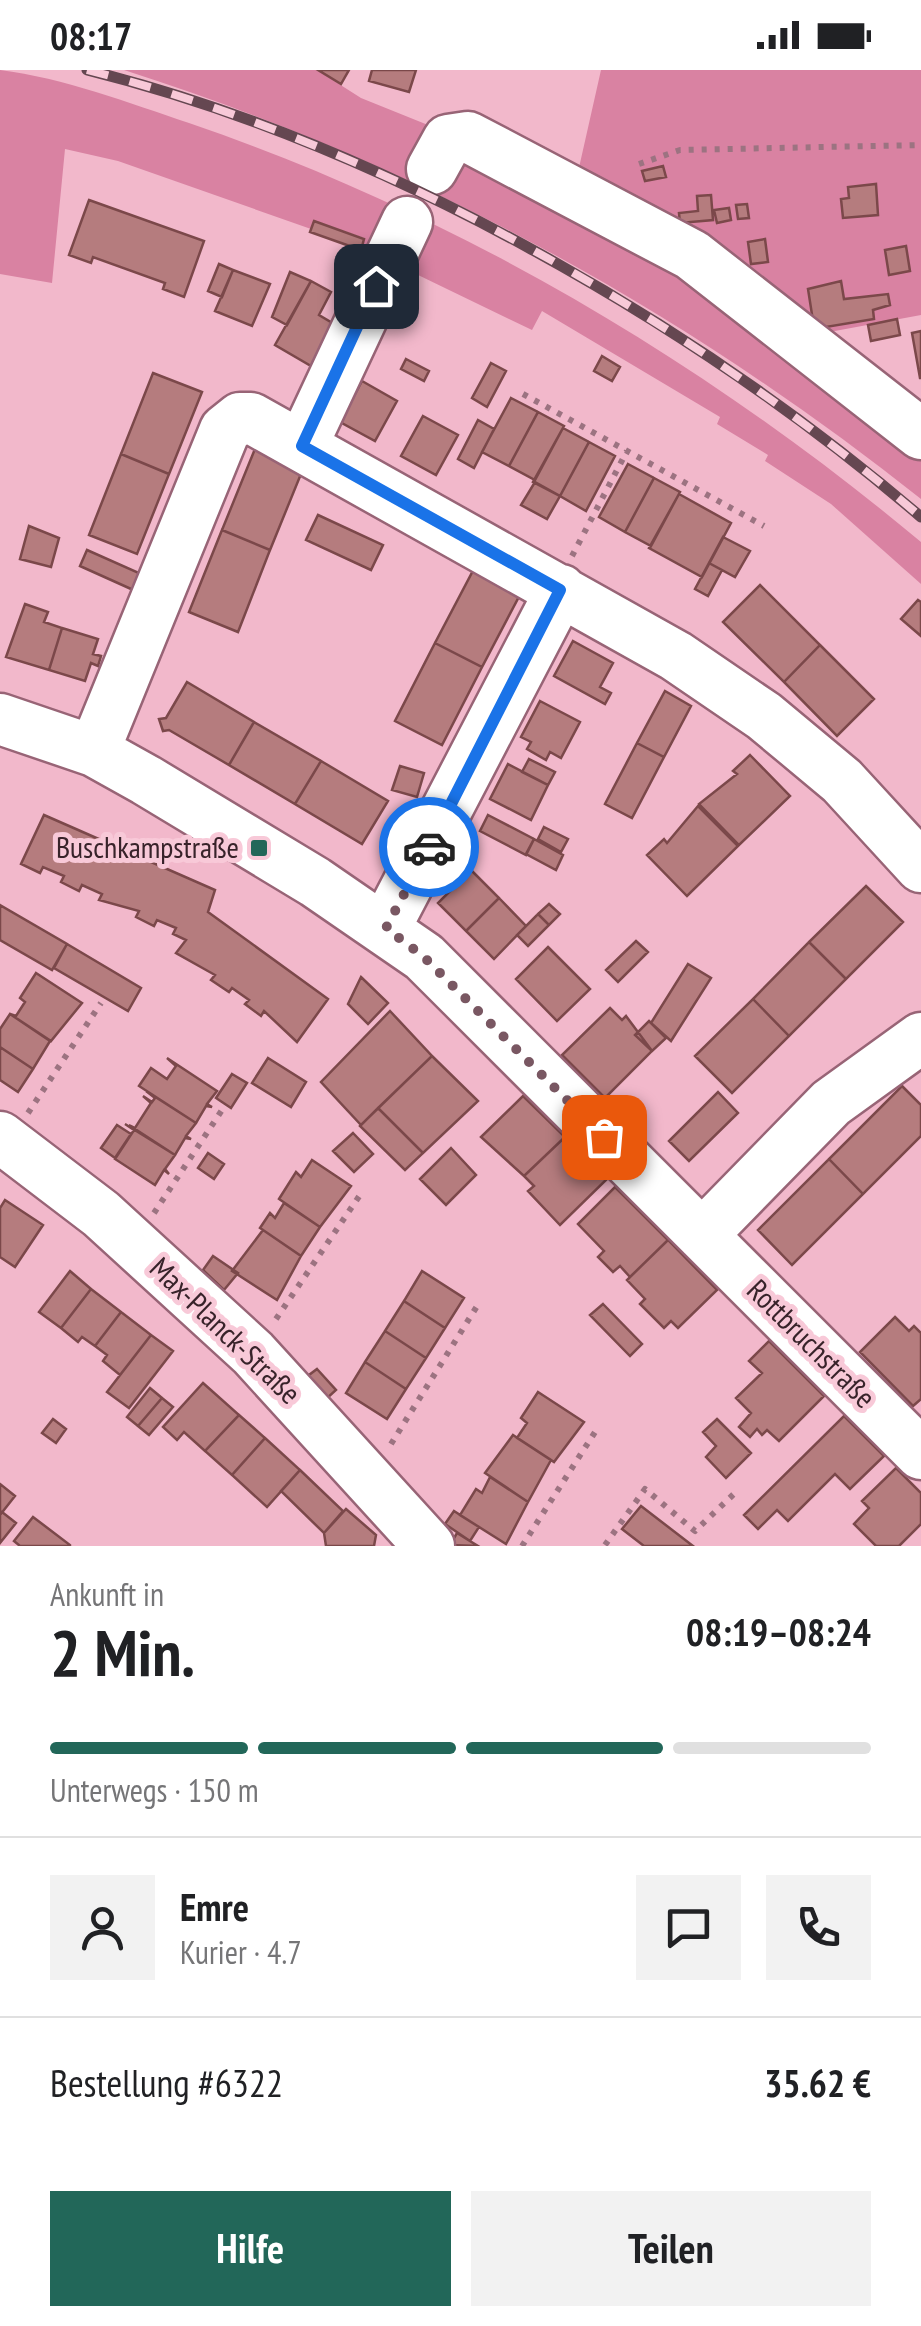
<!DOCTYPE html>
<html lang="de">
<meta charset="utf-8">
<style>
:root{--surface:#fff;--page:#f2f2f2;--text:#202124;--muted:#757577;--line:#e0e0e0;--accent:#226759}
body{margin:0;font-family:"PT Sans Narrow",sans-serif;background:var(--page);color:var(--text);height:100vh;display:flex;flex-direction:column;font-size:38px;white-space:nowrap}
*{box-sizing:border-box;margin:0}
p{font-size:32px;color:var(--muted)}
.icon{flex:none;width:55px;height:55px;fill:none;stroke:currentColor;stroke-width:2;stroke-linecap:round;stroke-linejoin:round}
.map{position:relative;height:1476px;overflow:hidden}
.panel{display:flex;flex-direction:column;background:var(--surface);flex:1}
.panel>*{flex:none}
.pin{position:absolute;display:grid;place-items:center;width:85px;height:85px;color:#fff;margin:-42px;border-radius:20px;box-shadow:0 5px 15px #0006}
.courier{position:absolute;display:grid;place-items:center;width:100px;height:100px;margin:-50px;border:8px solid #1a73e8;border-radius:50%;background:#fff;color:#222;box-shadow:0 2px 12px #0007}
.head em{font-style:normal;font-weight:600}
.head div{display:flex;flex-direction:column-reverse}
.head{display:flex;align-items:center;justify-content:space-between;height:170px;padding:0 50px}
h1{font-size:65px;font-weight:600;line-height:75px}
.bar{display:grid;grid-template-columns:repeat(4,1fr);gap:15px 10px;align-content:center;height:120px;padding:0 50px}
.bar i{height:12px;border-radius:8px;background:var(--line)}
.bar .current{background:var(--accent)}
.bar p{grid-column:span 4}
.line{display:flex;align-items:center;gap:25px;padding:0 50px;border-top:2px solid var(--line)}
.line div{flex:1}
.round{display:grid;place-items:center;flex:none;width:105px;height:105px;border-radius:0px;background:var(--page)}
.cta{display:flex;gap:20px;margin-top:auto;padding:20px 50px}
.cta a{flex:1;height:115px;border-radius:0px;background:var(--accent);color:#fff;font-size:40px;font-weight:600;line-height:115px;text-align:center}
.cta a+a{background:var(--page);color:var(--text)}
.status{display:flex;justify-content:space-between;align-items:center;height:70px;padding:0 50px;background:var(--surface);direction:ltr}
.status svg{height:28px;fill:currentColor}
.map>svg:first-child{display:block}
.green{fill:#d982a2}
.building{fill:#b57c7e;stroke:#7b484a;stroke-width:2.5}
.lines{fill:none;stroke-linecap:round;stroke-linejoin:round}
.minor-casing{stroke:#986476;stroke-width:55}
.path{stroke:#9c7381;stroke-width:6;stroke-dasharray:5 8;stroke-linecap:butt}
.minor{stroke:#fff;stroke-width:50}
.rail-casing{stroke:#654751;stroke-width:11}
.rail{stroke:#f8c9d8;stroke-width:8;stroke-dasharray:22;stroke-linecap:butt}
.done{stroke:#795762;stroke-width:10;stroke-dasharray:0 18}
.route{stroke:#1a73e8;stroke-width:12}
.poi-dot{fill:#226759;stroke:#f8c9d8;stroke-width:4}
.labels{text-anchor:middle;stroke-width:10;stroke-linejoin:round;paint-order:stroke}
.poi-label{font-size:30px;fill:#38232a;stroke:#f8c9d8;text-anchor:end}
.street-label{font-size:30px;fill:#38232a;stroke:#f8c9d8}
</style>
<div class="status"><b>08:17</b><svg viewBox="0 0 49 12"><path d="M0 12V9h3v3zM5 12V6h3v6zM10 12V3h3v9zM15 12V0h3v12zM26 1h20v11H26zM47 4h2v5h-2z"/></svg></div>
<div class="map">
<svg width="921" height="1476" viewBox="0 0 921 1476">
<rect width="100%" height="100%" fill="#f2b8cb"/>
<path class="green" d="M 0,0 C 64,8 129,33 189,53 C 458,145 704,291 921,472 L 921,514 L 831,434 L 765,391 L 768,385 L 717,354 L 720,347 L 542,241 L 532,260 L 416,204 L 415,156 L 398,148 L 361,179 L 364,168 L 315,151 L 311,159 L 118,91 L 65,79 L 52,213 L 0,204 Z
M 124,0 L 317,0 L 361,28 L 428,55 L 423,94 L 474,81 L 564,126 L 921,372 L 921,429 C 680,238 416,93 124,0 Z
M 601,0 L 921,0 L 921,245 L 808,266 L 576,111 Z"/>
<path class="building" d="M 318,0 L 349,0 L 341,14 Z
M 372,0 L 416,0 L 409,22 L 369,11 Z
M 663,96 L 666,107 L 645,111 L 642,101 Z
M 876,114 L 878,145 L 843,148 L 841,129 L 849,128 L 848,117 Z
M 711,125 L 713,150 L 680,153 L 679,143 L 698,141 L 697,126 Z
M 89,130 L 204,171 L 184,227 L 163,219 L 165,213 L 93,187 L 91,193 L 69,185 Z
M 747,134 L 749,148 L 738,149 L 736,135 Z
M 729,138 L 731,150 L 717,153 L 714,140 Z
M 314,151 L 364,169 L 361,180 L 310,162 Z
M 765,169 L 768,192 L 751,194 L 748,172 Z
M 906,176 L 910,201 L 889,205 L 885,180 Z
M 219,194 L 233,200 L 222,227 L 208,221 Z
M 233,200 L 270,214 L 252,256 L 215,241 Z
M 290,202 L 311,211 L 287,255 L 272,247 Z
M 311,211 L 331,222 L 319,245 L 334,254 L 311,296 L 275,275 Z
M 841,211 L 844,229 L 888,224 L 890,235 L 873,240 L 874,249 L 820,258 L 813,251 L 808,219 Z
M 897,249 L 900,265 L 871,271 L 868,255 Z
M 921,261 L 921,308 L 920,308 L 912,263 Z
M 602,286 L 620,297 L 612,311 L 594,301 Z
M 406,289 L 429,301 L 424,311 L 401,299 Z
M 491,293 L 506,301 L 487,337 L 472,328 Z
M 153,303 L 202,322 L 169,404 L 121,384 Z
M 362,311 L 397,331 L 375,371 L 340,352 Z
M 511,328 L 538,342 L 509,396 L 482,382 Z
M 538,342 L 564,356 L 535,410 L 509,396 Z
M 423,346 L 458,365 L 436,405 L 401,386 Z
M 478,350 L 494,359 L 474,398 L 458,389 Z
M 563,358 L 589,372 L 560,426 L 533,412 Z
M 589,372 L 615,386 L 586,441 L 560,426 Z
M 255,379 L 303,399 L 270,480 L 222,460 Z
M 121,384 L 169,404 L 137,484 L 89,465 Z
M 628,394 L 654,408 L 625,462 L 599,447 Z
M 654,408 L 680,422 L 651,476 L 625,462 Z
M 535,412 L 560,426 L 547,449 L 521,435 Z
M 679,424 L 731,453 L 702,507 L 649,478 Z
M 318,445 L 383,475 L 371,500 L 306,470 Z
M 29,456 L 59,468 L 51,497 L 20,489 Z
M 222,460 L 270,480 L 238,562 L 189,542 Z
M 723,467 L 750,481 L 735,507 L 709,493 Z
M 87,480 L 148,507 L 140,523 L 80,496 Z
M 709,493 L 722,500 L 708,526 L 695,519 Z
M 476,495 L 523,519 L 482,597 L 435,573 Z
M 760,515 L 820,575 L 784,612 L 723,552 Z
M 918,530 L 921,532 L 921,566 L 901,549 Z
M 25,534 L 48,542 L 44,552 L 62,558 L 49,600 L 6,587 Z
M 62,558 L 98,569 L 93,584 L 101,586 L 98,596 L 91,593 L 85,611 L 49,600 Z
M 573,571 L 613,593 L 600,617 L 611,623 L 605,634 L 554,606 Z
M 435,573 L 482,597 L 442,675 L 395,651 Z
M 820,575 L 874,629 L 837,666 L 784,612 Z
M 187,612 L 254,652 L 229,695 L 169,660 L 163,661 L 159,649 L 166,648 Z
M 665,621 L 691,636 L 664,687 L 637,673 Z
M 540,631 L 580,652 L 561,688 L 550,682 L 546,690 L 527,679 L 531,672 L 521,667 Z
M 254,652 L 321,691 L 295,734 L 229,695 Z
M 637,673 L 664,687 L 632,748 L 605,734 Z
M 750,685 L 790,726 L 739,775 L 699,734 L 737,704 L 733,701 Z
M 529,689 L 555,702 L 548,715 L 522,702 Z
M 321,691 L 388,731 L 362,774 L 295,734 Z
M 508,694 L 548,715 L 531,750 L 490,729 Z
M 400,696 L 424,703 L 417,727 L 392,720 Z
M 698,736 L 738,776 L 687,826 L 647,785 L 664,769 L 667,773 Z
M 44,745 L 215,820 L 208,842 L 328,929 L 297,972 L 264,941 L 261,946 L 245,934 L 249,930 L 232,918 L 229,922 L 211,910 L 215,905 L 176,883 L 186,870 L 173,864 L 176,858 L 157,850 L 154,856 L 136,847 L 139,841 L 99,830 L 102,824 L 82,815 L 79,821 L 61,812 L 64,806 L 43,797 L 40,803 L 21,794 Z
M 488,745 L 534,769 L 526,785 L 480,761 Z
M 544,757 L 568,769 L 561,782 L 538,769 Z
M 534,769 L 563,785 L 556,800 L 526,784 Z
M 471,800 L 499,828 L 466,861 L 438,833 Z
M 866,816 L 903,852 L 846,909 L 809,872 Z
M 499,828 L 526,856 L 494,889 L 466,861 Z
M 549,834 L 560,844 L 549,855 L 538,844 Z
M 0,835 L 67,874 L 52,900 L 0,870 Z
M 538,844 L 549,855 L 528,876 L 517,865 Z
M 636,871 L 648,882 L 618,912 L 606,900 Z
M 809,872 L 846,909 L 789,966 L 753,929 Z
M 67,874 L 141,918 L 128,941 L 54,898 Z
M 548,877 L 590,919 L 557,951 L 516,909 Z
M 688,894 L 711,908 L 671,971 L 651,953 Z
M 36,903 L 82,933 L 51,971 L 10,944 L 16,946 L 25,932 L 20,928 Z
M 361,907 L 388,933 L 368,954 L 348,934 Z
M 753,929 L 789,966 L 732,1023 L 695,986 Z
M 610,938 L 622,950 L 626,946 L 652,981 L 605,1028 L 562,985 Z
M 390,941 L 432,986 L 361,1055 L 321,1012 Z
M 10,944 L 50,971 L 33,999 L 0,977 L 0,959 Z
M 649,951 L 666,968 L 652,981 L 635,965 Z
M 0,977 L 33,999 L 18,1022 L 0,1010 Z
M 432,986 L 478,1031 L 423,1083 L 378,1038 Z
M 167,988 L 217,1021 L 207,1034 L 212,1037 L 206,1036 L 196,1053 L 139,1016 L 151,998 L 167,1009 L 176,996 Z
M 268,988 L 306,1012 L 291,1037 L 252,1013 Z
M 232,1004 L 247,1013 L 231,1038 L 216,1028 Z
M 902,1016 L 921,1035 L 921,1066 L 863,1124 L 829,1089 Z
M 146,1021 L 196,1053 L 186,1066 L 191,1069 L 185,1068 L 175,1085 L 129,1055 L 135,1058 L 151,1033 L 143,1026 L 152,1032 L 155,1028 Z
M 718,1022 L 738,1043 L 689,1091 L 669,1071 Z
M 523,1026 L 565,1067 L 524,1106 L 481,1067 Z
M 378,1038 L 423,1083 L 405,1100 L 360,1056 Z
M 125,1054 L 175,1085 L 165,1099 L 169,1104 L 164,1100 L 155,1115 L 115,1089 L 134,1060 Z
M 117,1055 L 131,1064 L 115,1088 L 101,1078 Z
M 353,1063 L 373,1084 L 354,1102 L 333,1081 Z
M 565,1067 L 607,1109 L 560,1155 L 528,1121 L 534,1116 L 524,1106 Z
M 451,1078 L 476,1105 L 446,1135 L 420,1109 Z
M 208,1083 L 224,1094 L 214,1109 L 198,1098 Z
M 829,1089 L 863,1124 L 792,1195 L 758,1160 Z
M 312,1090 L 351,1116 L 320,1157 L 279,1129 L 296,1102 L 301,1107 Z
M 615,1117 L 668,1170 L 630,1207 L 620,1196 L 613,1202 L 598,1187 L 604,1181 L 578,1154 Z
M 5,1130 L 43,1155 L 15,1197 L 0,1187 L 0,1138 Z
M 284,1133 L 320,1157 L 301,1186 L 260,1158 L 270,1143 L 275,1148 Z
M 263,1160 L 301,1186 L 277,1230 L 232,1201 Z
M 668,1170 L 717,1220 L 678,1258 L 671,1251 L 664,1258 L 640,1234 L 645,1229 L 627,1210 Z
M 213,1186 L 238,1203 L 224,1220 L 203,1200 Z
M 70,1201 L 91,1219 L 61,1258 L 39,1242 Z
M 422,1201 L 464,1228 L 445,1258 L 404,1231 Z
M 91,1219 L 121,1242 L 95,1276 L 82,1267 L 78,1272 L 61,1258 Z
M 404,1231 L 445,1258 L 426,1288 L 385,1261 Z
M 603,1234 L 642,1274 L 630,1286 L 590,1245 Z
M 121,1242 L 151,1265 L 120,1305 L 103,1291 L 107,1285 L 95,1276 Z
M 895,1247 L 909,1261 L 914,1256 L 921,1263 L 921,1329 L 913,1336 L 860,1282 Z
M 385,1261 L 426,1288 L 406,1319 L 365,1292 Z
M 151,1265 L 173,1281 L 129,1338 L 107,1322 Z
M 769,1271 L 824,1326 L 779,1371 L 767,1360 L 762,1365 L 757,1359 L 750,1367 L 739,1357 L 751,1343 L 736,1328 L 762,1303 L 749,1291 Z
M 365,1292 L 406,1319 L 387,1349 L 346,1323 Z
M 317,1299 L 336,1320 L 325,1330 L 305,1308 Z
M 203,1313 L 239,1345 L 205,1381 L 184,1362 L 177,1370 L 163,1357 Z
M 150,1318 L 162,1328 L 138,1356 L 127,1347 Z
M 538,1322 L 584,1352 L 554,1392 L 517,1368 L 527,1353 L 521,1348 Z
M 162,1328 L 173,1337 L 149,1365 L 138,1356 Z
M 239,1345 L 265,1368 L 232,1405 L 205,1381 Z
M 844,1346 L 884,1386 L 850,1419 L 835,1404 L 788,1451 L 777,1440 L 758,1459 L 744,1445 Z
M 53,1349 L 66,1359 L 56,1373 L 42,1363 Z
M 717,1349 L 751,1383 L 726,1408 L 706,1387 L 716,1376 L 703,1362 Z
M 513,1365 L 551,1390 L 528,1432 L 485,1403 Z
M 265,1368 L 300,1400 L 267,1437 L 232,1405 Z
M 896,1398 L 921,1423 L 921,1454 L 899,1476 L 876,1476 L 854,1454 L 869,1438 L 862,1431 Z
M 300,1400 L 343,1441 L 324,1463 L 281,1421 Z
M 490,1407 L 528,1432 L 506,1474 L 460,1445 L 476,1419 L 482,1423 Z
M 0,1414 L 15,1426 L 0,1445 Z
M 641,1436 L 693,1476 L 644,1476 L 622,1459 Z
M 346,1439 L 376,1465 L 374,1476 L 326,1476 L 324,1463 Z
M 454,1441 L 479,1457 L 470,1471 L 445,1454 Z
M 2,1442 L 16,1453 L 0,1473 L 0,1445 Z
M 33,1447 L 70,1475 L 70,1476 L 20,1476 L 14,1471 Z
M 457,1463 L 478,1476 L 450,1475 Z"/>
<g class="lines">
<g class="minor-casing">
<path id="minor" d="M 432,99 L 448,70 L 468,67 L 692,185 L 921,364
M 302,376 L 407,152
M 0,649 L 94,681 L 146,710 L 315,812 L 424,887 L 921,1384
M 94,681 L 225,360 L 240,348 L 251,348 L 676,586 L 764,646 L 842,711 L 921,797
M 385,858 L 561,520
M 0,1067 L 101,1144 L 253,1283 L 429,1476
M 702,1165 L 831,1033 L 921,968"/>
</g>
<path class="path" d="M 639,94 L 680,80 L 921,75
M 523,324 L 764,456
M 572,486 L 627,381
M 28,1043 L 101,933
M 154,1143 L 224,1037
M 276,1249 L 362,1122
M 391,1374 L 479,1233
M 605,1475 L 645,1419 L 695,1461 L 738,1420
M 522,1476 L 595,1362"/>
<use href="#minor" class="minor"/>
<g class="rail-casing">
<path id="rail" d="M 87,0 C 380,73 692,251 921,447"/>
</g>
<use href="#rail" class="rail"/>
</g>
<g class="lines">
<path class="done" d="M 429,777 L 386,858 L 424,887 L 604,1067"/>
<path class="route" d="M 376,216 L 302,376 L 560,520 L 429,777"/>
</g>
<rect class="poi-dot" x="249" y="768" width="20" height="20" rx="5"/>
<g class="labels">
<g class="poi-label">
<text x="239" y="788">Buschkampstraße</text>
</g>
<g class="street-label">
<text transform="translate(225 1261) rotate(44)" y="10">Max-Planck-Straße</text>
<text transform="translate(811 1274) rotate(45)" y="10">Rottbruchstraße</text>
</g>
</g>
</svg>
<div class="pin" style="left:604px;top:1067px;background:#ea580c"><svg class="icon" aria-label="bag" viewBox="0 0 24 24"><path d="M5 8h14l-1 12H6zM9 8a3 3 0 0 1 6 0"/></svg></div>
<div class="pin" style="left:376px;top:216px;background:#1f2937"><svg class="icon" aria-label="home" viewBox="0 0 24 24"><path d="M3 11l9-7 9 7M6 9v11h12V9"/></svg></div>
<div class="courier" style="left:429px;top:777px"><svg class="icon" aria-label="car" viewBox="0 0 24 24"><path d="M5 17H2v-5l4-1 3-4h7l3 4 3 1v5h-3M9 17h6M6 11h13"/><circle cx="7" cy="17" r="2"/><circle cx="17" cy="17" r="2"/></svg></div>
</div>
<section class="panel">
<div class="head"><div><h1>2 Min.</h1><p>Ankunft in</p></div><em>08:19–08:24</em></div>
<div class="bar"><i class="current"></i><i class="current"></i><i class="current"></i><i></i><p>Unterwegs · 150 m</p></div>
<div class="line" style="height:180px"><a class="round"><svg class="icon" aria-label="person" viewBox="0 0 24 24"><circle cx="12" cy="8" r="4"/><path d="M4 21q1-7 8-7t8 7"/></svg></a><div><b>Emre</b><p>Kurier · 4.7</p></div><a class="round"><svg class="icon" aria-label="chat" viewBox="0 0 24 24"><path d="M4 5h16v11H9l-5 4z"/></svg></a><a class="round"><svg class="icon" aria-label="phone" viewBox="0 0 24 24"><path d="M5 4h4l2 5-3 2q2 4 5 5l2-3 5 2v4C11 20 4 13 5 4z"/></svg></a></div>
<div class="line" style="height:130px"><div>Bestellung #6322</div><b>35.62 €</b></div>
<div class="cta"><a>Hilfe</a><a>Teilen</a></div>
</section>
